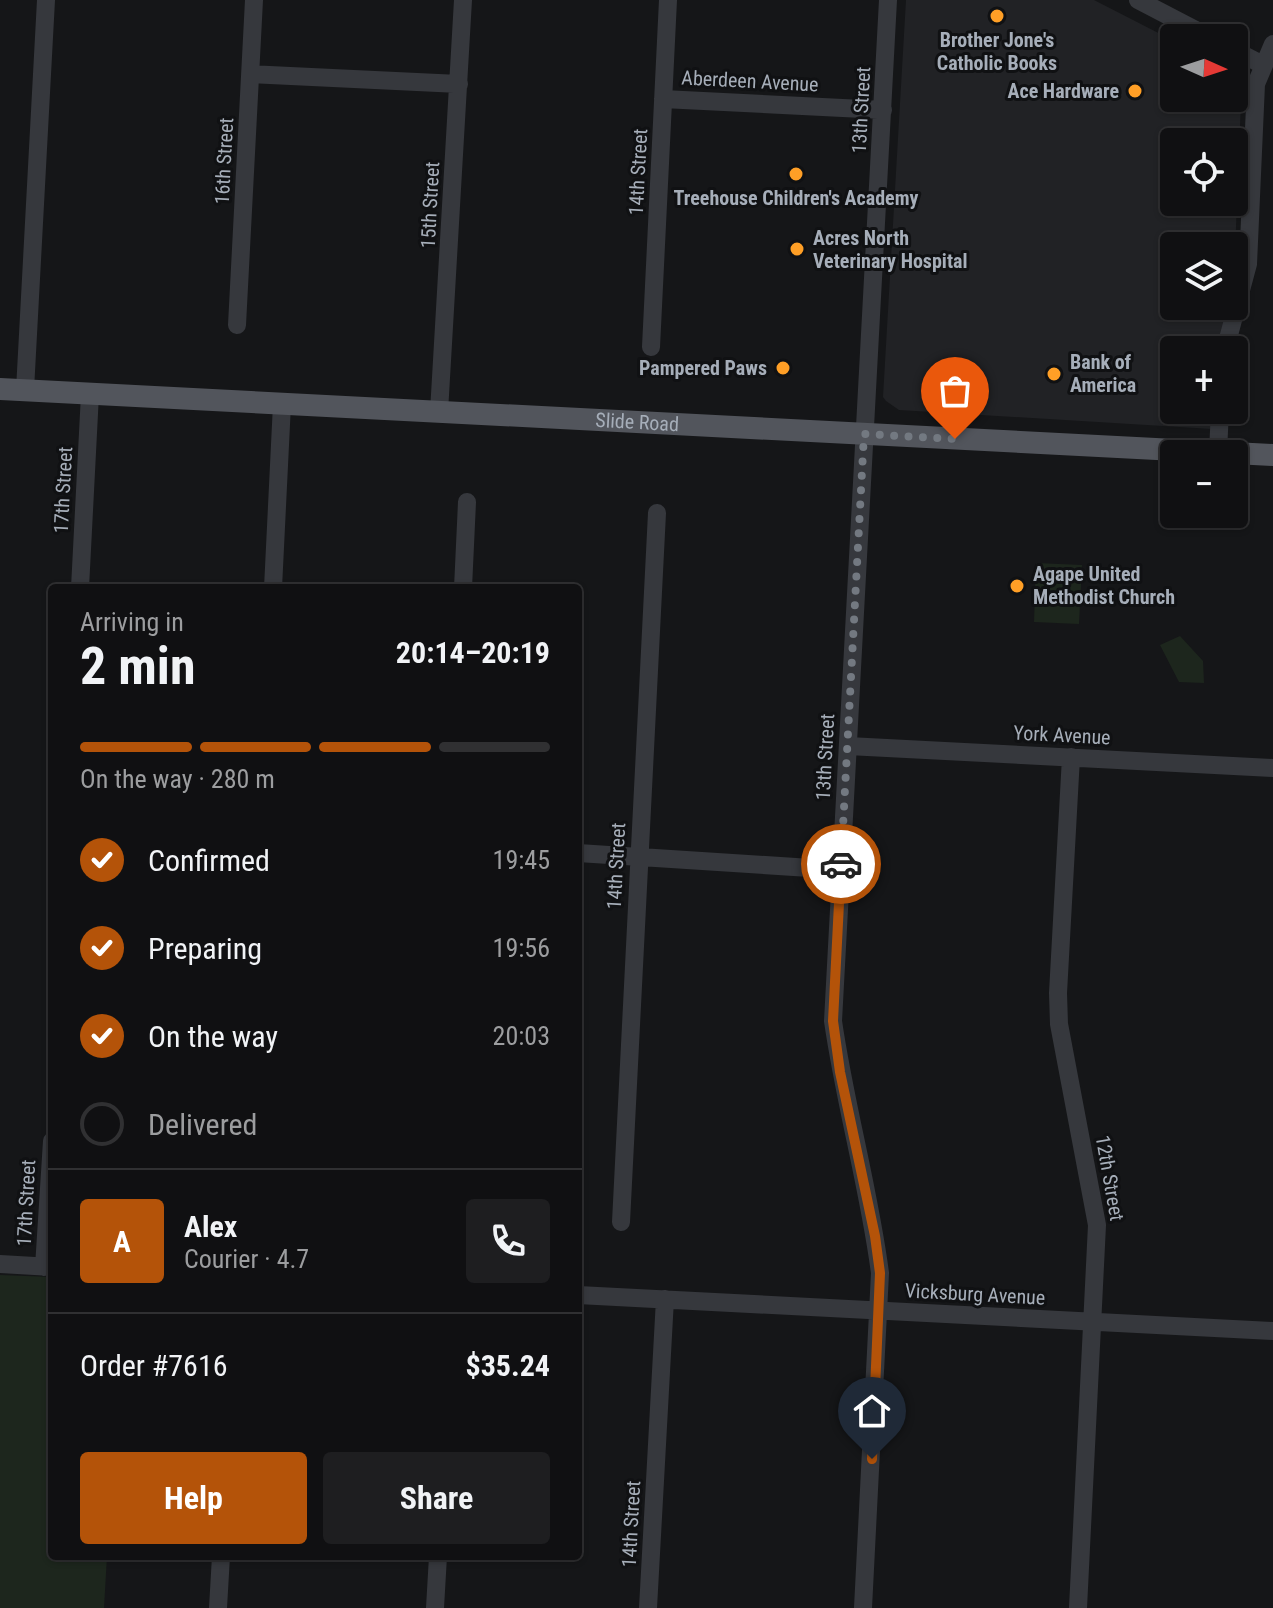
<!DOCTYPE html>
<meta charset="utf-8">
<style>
:root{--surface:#101012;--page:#1e1e20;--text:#f1f3f6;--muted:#9c9d9f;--line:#303032;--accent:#b45309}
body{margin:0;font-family:"Roboto Condensed",sans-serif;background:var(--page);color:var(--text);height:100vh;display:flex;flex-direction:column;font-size:30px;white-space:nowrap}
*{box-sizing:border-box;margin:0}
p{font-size:26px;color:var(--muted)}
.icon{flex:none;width:44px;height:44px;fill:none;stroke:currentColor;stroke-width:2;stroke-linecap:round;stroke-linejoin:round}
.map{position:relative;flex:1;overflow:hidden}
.drawer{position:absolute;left:48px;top:584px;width:534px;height:976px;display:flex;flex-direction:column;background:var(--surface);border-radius:8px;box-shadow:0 2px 6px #0004,0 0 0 2px var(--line)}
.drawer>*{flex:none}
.needle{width:52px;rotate:93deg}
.tools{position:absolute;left:1160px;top:24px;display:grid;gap:16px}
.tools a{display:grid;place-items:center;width:88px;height:88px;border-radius:8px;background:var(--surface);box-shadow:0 2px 6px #0004,0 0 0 2px var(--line);font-size:40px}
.pin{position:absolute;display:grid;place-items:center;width:68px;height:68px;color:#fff;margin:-82px -34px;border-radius:50% 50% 50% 0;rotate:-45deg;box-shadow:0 0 8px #0007}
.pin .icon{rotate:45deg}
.courier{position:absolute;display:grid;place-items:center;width:80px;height:80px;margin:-40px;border:6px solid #b45309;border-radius:50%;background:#fff;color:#222;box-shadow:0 2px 10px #0007}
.headline em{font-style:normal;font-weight:700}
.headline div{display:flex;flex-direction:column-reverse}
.headline{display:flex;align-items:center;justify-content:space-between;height:136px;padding:0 32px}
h1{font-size:52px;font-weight:700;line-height:60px}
.bar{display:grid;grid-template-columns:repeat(4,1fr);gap:12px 8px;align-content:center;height:96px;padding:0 32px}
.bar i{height:10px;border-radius:6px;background:var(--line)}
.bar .active{background:var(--accent)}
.bar p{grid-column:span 4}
.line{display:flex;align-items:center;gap:20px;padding:0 32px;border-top:2px solid var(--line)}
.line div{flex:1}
.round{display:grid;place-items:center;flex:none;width:84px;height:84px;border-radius:8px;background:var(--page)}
ol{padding:0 32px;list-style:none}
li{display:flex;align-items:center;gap:24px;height:88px}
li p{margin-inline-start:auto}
li .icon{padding:8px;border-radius:50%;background:var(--accent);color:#fff;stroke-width:4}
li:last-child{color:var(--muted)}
li i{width:44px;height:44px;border:4px solid var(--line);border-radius:50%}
.button{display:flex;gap:16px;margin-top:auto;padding:16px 32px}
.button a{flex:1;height:92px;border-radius:8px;background:var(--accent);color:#fff;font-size:32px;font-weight:700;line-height:92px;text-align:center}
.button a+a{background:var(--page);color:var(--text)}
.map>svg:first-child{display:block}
.built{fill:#212225;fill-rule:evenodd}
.green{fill:#1d261d}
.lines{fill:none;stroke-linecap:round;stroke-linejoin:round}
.minor{stroke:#36383d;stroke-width:18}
.major{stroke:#52555c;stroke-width:22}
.done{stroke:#737981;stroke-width:8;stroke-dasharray:0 14.4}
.route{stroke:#b45309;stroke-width:10}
.poi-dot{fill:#ff9f26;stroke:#101113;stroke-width:3}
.labels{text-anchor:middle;stroke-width:6;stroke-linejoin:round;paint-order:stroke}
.poi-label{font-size:20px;font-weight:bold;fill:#a6aeb9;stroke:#101113;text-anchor:start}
.street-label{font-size:20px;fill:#a6aeb9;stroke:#101113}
</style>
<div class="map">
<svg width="1273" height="1608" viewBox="0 0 1273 1608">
<rect width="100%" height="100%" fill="#151618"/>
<path class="built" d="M 906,0 L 1094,0 L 1174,41 L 1174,98 L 1234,98 L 1234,72 L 1242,75 L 1234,278 L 1234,246 L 1174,246 L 1174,306 L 1230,306 L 1216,350 L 1174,350 L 1174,410 L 1213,410 L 1212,429 L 899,410 L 886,401 L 883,397 ZM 1174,142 L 1234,142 L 1234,202 L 1174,202 Z"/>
<path class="green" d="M 1036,563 L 1082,565 L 1079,624 L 1034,622 Z
M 1180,636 L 1203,661 L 1204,683 L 1179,682 L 1160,645 Z
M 0,1275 L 52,1277 L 52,1556 L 107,1556 L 104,1608 L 0,1608 Z"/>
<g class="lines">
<path class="minor" d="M 1138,0 L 1211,38
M 1234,50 L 1263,65
M 251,74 L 459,84
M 663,99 L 883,110
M 237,325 L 254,0
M 651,347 L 668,0
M 1225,350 L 1248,264 L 1256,84 L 1273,44
M 25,390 L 46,0
M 439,412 L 463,0
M 1218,452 L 1220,410
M 80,588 L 90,394
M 273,588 L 282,404
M 463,588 L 467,502
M 848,746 L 1273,768
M 1071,757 L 1058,993 L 1059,1024 L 1097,1225 L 1078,1608
M 578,853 L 841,870
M 621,1222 L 657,513
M 0,1264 L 52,1267
M 44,1267 L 52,1141
M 578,1295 L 1273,1331
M 218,1608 L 221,1556
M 435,1608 L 438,1556
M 648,1608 L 665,1299
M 863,1608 L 880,1273 C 869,1188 845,1105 833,1021 L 888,0"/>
<path class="major" id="s1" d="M 0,389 L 1273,455"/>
</g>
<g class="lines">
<path class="done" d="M 841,864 L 864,434 L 955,439"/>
<path class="route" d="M 841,864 L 833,1021 L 840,1072 L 875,1236 L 880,1273 L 872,1459"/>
</g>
<g class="poi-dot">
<circle cx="997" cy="16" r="8"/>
<circle cx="1135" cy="91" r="8"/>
<circle cx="796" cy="174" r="8"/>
<circle cx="797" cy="249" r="8"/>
<circle cx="783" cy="368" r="8"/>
<circle cx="1054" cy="374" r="8"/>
<circle cx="1017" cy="586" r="8"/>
</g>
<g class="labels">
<g class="poi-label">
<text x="997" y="47" text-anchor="middle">Brother Jone's<tspan x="997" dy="23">Catholic Books</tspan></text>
<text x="1119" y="98" text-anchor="end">Ace Hardware</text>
<text x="796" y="205" text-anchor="middle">Treehouse Children's Academy</text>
<text x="813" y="245">Acres North<tspan x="813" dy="23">Veterinary Hospital</tspan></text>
<text x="1070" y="369">Bank of<tspan x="1070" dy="23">America</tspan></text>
<text x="767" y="375" text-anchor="end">Pampered Paws</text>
<text x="1033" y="581">Agape United<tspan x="1033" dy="23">Methodist Church</tspan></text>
</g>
<g class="street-label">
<text transform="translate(750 81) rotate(3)" y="7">Aberdeen Avenue</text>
<text transform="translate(861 110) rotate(-87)" y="7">13th Street</text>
<text transform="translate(224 161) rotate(-87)" y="7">16th Street</text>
<text transform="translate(638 172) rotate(-87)" y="7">14th Street</text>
<text transform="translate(430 205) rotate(-87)" y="7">15th Street</text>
<text dy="7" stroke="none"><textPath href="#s1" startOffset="638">Slide Road</textPath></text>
<text transform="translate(63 490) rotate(-87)" y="7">17th Street</text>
<text transform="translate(1062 735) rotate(3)" y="7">York Avenue</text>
<text transform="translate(825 757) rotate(-87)" y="7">13th Street</text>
<text transform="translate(616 866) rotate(-87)" y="7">14th Street</text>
<text transform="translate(1110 1178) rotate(80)" y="7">12th Street</text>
<text transform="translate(26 1203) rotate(-87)" y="7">17th Street</text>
<text transform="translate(975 1294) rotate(3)" y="7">Vicksburg Avenue</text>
<text transform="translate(631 1524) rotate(-87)" y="7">14th Street</text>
</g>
</g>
</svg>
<div class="tools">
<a><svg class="needle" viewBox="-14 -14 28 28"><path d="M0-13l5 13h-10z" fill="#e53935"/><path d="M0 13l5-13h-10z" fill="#9c9d9f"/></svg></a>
<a><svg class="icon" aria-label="locate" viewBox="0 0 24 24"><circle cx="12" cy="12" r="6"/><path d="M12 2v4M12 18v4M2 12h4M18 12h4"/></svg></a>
<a><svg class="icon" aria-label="layers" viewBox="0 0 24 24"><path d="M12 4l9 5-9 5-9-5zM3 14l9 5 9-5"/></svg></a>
<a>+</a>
<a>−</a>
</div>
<div class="pin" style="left:955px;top:439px;background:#ea580c"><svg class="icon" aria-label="bag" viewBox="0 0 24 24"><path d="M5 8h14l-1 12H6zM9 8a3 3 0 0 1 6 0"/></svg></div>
<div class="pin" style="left:872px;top:1459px;background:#1f2937"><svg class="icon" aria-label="home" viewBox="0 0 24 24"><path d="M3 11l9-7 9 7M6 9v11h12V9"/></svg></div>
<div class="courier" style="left:841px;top:864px"><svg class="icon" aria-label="car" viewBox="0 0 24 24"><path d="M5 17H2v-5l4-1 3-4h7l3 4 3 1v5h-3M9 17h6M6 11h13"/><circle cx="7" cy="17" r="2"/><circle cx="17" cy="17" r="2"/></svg></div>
<section class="drawer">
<div class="headline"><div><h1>2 min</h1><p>Arriving in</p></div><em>20:14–20:19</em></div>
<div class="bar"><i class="active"></i><i class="active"></i><i class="active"></i><i></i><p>On the way · 280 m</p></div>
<ol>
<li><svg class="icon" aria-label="check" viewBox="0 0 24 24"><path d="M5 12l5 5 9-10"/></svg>Confirmed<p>19:45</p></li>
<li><svg class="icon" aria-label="check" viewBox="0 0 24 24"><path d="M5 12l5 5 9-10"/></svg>Preparing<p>19:56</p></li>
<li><svg class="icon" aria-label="check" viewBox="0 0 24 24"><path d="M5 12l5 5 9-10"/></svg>On the way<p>20:03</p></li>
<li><i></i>Delivered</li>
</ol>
<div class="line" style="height:144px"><b class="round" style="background:var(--accent);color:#fff">A</b><div><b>Alex</b><p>Courier · 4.7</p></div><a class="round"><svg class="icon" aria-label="phone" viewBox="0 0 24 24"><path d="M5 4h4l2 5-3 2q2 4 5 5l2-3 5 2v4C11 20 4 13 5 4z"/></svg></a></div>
<div class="line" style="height:104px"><div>Order #7616</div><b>$35.24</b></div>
<div class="button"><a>Help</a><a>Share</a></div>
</section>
</div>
